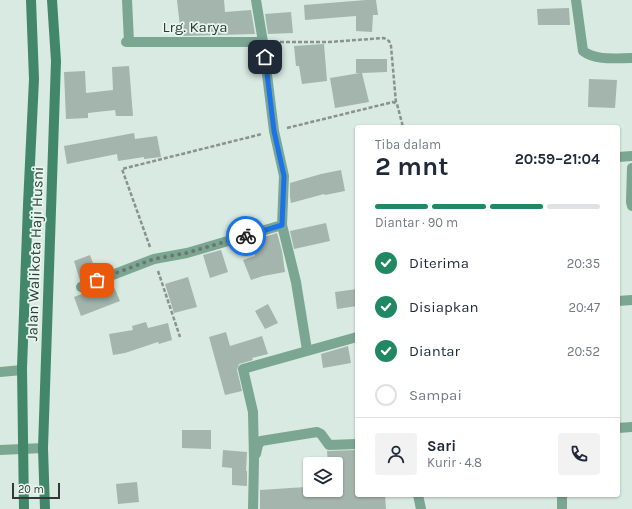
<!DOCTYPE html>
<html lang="id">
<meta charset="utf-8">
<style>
:root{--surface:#fff;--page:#f2f2f3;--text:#1f2937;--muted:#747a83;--line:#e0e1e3;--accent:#218864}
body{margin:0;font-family:Karla,sans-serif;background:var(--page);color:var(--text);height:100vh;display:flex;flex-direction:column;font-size:15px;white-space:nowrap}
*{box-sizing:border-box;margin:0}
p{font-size:13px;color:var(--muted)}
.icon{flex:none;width:22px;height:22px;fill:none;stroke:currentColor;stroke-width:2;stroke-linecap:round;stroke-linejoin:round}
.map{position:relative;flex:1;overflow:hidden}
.details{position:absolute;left:355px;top:125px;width:265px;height:372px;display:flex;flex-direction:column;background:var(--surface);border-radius:4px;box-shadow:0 1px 3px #0004}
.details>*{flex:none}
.controls{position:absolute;left:303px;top:457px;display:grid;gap:8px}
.controls a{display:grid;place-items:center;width:40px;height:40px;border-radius:4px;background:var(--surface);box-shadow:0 1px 3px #0004;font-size:20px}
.scale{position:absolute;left:12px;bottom:10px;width:48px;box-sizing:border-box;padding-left:4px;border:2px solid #323936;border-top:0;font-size:11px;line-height:14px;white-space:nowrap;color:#323936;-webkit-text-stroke:3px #e5f8ee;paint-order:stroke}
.pin{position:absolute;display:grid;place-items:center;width:34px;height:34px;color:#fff;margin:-17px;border-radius:8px;box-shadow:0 2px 6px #0006}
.courier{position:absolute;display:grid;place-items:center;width:40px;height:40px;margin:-20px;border:3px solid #1a73e8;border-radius:50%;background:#fff;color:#222;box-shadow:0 1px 5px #0007}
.summary em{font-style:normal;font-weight:700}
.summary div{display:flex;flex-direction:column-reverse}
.summary{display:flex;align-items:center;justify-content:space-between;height:68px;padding:0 20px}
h1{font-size:26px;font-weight:700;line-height:30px}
.bar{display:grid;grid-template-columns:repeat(4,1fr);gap:6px 4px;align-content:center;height:48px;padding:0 20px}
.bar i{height:5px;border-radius:3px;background:var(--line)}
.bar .selected{background:var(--accent)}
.bar p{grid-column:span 4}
.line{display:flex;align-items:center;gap:10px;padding:0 20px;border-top:1px solid var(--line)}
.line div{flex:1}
.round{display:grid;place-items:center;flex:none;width:42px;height:42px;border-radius:4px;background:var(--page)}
ol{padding:0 20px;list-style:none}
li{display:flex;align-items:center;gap:12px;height:44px}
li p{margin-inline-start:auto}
li .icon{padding:4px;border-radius:50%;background:var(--accent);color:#fff;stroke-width:4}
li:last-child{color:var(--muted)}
li i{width:22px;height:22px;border:2px solid var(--line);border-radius:50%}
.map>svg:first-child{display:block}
.building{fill:#a3b5ac}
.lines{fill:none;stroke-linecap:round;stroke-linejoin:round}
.path{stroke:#87948d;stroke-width:2.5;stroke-dasharray:4 2;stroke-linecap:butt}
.street{stroke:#7ba692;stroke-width:10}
.secondary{stroke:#43876a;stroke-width:10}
.done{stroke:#6c7772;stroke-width:4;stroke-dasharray:0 7.2}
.route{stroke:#1a73e8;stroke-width:5}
.labels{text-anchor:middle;stroke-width:3.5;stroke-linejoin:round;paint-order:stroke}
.street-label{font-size:15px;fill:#323936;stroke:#e5f8ee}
</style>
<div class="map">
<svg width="632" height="509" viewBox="0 0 632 509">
<rect width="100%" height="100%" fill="#d8eae1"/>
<path class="building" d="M 177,0 L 224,0 L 225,12 L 251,10 L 255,34 L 181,36 Z
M 366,0 L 376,0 L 378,15 L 373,15 L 372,32 L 356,31 L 356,16 L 305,20 L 304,5 Z
M 569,8 L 570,25 L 538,25 L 537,9 Z
M 291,12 L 293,33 L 268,34 L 265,14 Z
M 324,44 L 327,81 L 302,84 L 299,66 L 296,66 L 294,46 Z
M 356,59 L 387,59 L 387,72 L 362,73 L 369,102 L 335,108 L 330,78 L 360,73 L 356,73 Z
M 129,66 L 133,116 L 116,116 L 115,110 L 88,113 L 88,118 L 66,119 L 64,72 L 85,71 L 86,93 L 113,90 L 112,67 Z
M 589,79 L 617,80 L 615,108 L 588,107 Z
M 134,133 L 135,139 L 157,136 L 161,157 L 144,159 L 144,157 L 118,161 L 117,154 L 67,164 L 64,146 Z
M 341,170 L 345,191 L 325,195 L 324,194 L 291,203 L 290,197 L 290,183 L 321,174 Z
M 326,223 L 330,241 L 294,249 L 290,231 Z
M 277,233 L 282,251 L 285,272 L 263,276 L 251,280 L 243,260 L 255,256 L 252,241 Z
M 221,250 L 228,272 L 210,278 L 203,255 Z
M 90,255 L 97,274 L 80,280 L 74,261 Z
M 188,277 L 197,307 L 174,313 L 165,284 Z
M 112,282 L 120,301 L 81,316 L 74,297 Z
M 357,289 L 357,306 L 337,309 L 335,292 Z
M 268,304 L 278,323 L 265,329 L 255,311 Z
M 146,322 L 148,328 L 168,323 L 172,340 L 159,344 L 158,342 L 125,353 L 113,355 L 109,334 L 133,330 L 132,326 Z
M 226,332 L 230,346 L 262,336 L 268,354 L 252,358 L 253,360 L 239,364 L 237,370 L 242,391 L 225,395 L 209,337 Z
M 348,346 L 351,363 L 323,368 L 321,354 Z
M 182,430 L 211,430 L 211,449 L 182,448 Z
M 223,450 L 247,452 L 246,471 L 247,471 L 247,486 L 232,485 L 232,468 L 222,467 Z
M 357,450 L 357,495 L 385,495 L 386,509 L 260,509 L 260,490 L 306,487 L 306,490 L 336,490 L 336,464 L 328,464 L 327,451 Z
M 137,482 L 139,502 L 118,504 L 116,484 Z"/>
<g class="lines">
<path class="path" d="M 274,42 L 329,42 L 384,38 L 389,41 L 391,46 L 396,103
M 287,128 L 393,102 L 397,104 L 403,127
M 150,247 L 122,169 L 262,134
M 158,271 L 180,337"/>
<path class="street" d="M 127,0 L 129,42
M 576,0 L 583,51 C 596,61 617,58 632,58
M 126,42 L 263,42 L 256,0
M 618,157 L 632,156
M 632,168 L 631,202 L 632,206
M 282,225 L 296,282 L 307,350
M 81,287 L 154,259 L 187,253 L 282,225 L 284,176 L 274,131 L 263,42
M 618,301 L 632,300
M 0,372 L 22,370
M 618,428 L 632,427
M 0,450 L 43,448
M 256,454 L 258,445 L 261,441 L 317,432 L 321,434 L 329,445 L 357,444
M 418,495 L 421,509
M 562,495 L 562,509
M 253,509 L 254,460 L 253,412 L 243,369 L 357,337"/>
<path class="secondary" d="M 24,509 L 22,368 L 28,205 L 34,79 L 31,0
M 45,509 L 43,448 L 56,61 L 52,0"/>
</g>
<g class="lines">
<path class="done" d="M 97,280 L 154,259 L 186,253 L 246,236"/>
<path class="route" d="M 246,236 L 282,225 L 284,176 L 274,131 L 265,57"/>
</g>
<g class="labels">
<g class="street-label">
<text x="195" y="32">Lrg. Karya</text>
<text transform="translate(35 254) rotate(-88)" y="5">Jalan Walikota Haji Husni</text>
</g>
</g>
</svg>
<div class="controls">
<a><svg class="icon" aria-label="layers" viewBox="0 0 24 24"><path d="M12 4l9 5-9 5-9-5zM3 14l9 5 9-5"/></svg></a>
</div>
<div class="scale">20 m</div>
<div class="pin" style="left:97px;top:280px;background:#ea580c"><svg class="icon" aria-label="bag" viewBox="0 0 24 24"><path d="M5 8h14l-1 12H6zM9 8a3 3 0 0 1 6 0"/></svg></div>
<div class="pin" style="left:265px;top:57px;background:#1f2937"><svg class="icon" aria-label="home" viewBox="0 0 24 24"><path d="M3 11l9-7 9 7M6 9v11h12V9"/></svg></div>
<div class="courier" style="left:246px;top:236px"><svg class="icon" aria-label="bike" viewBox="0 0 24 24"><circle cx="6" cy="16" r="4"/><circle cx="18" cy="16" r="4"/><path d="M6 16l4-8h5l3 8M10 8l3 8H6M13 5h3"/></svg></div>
<section class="details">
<div class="summary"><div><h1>2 mnt</h1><p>Tiba dalam</p></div><em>20:59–21:04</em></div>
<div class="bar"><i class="selected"></i><i class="selected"></i><i class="selected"></i><i></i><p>Diantar · 90 m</p></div>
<ol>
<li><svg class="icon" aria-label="check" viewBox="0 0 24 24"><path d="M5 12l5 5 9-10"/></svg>Diterima<p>20:35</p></li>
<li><svg class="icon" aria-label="check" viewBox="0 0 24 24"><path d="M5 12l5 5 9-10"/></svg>Disiapkan<p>20:47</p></li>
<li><svg class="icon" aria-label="check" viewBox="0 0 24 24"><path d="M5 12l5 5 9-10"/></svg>Diantar<p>20:52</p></li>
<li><i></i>Sampai</li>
</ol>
<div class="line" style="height:72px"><a class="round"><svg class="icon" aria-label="person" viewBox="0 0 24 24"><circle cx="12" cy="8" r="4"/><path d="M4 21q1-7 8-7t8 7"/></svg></a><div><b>Sari</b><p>Kurir · 4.8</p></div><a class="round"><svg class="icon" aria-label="phone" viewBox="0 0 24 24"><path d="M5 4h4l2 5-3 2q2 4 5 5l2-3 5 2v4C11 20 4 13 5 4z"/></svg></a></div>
</section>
</div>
